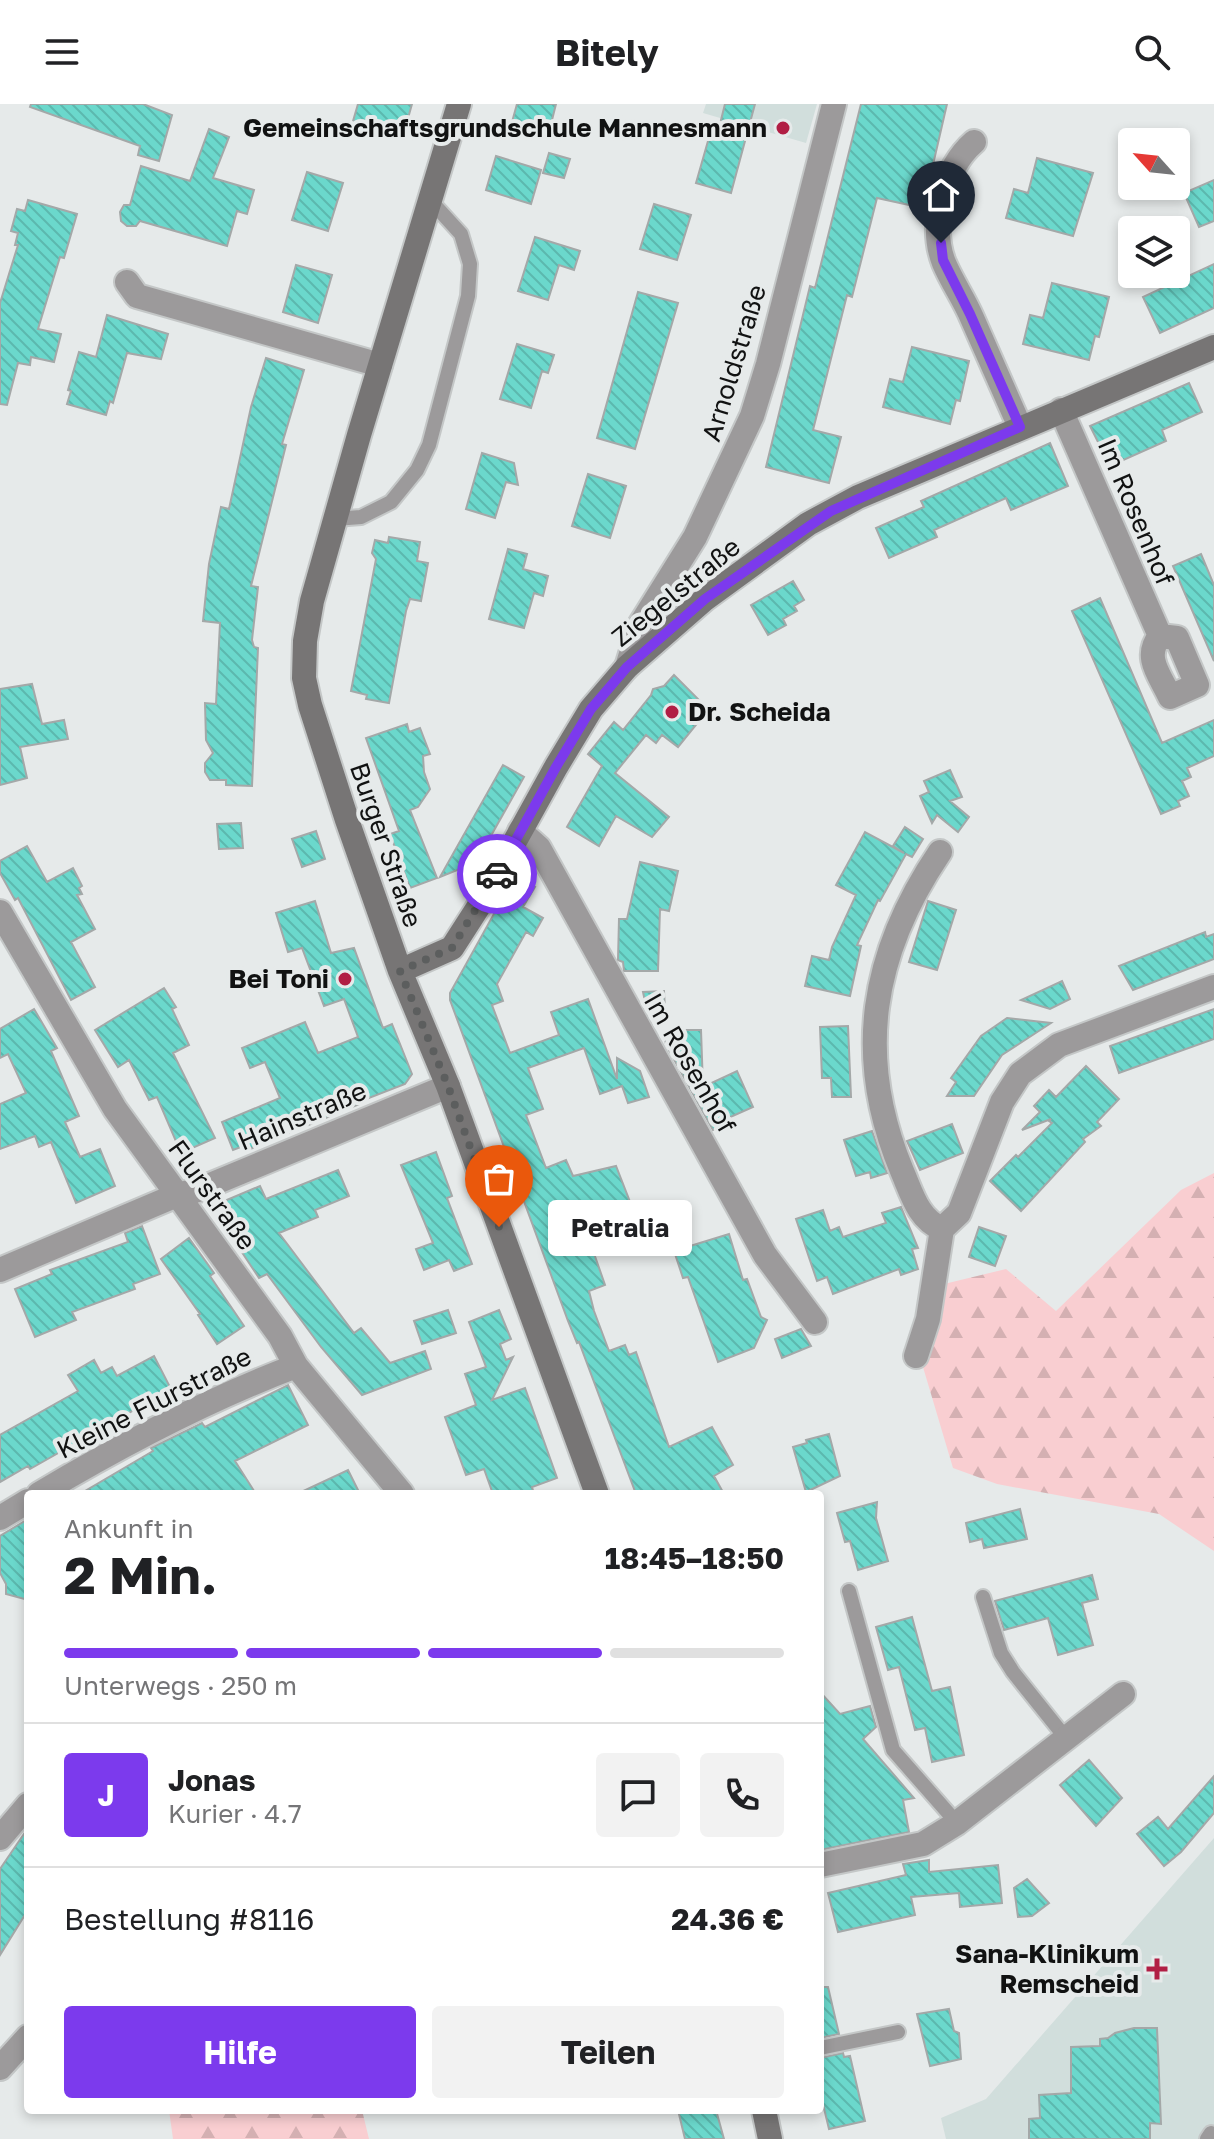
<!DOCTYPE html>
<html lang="de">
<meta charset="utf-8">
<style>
:root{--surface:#fff;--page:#f2f2f2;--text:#202124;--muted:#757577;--line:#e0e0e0;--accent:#7c3aed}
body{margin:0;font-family:"Golos Text",sans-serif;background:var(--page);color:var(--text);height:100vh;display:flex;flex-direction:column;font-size:30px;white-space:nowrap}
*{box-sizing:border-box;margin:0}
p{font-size:26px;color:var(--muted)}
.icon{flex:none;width:44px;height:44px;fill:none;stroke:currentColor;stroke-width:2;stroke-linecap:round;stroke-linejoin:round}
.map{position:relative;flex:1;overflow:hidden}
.details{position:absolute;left:24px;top:1386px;width:800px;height:624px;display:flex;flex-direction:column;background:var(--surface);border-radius:8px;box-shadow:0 4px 12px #0003}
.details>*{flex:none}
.needle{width:52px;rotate:297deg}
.buttons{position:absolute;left:1118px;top:24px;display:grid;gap:16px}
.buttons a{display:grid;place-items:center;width:72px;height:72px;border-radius:8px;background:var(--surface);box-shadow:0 4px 12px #0003;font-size:40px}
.pin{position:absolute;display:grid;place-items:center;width:68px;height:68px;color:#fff;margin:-82px -34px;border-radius:50% 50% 50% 0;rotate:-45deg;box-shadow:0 0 8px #0007}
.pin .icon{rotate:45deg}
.courier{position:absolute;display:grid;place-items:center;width:80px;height:80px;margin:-40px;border:6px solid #7c3aed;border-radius:50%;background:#fff;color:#222;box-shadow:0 2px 10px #0007}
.bubble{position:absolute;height:56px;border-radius:8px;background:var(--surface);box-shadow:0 4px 12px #0003;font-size:26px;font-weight:700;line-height:56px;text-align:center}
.summary em{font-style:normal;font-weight:700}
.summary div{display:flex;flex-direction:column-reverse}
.summary{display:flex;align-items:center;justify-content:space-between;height:136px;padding:0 40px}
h1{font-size:52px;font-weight:700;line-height:60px}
.bar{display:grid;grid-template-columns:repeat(4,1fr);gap:12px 8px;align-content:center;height:96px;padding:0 40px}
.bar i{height:10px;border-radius:6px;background:var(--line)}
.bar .active{background:var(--accent)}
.bar p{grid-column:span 4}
.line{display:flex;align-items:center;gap:20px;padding:0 40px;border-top:2px solid var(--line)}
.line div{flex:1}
.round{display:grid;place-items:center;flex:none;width:84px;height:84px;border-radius:8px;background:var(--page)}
.button{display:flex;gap:16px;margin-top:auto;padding:16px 40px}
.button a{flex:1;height:92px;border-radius:8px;background:var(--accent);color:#fff;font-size:32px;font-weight:700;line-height:92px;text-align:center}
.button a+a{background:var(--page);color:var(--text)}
header{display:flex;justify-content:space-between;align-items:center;height:104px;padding:0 40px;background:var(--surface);font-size:36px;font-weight:700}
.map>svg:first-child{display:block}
.built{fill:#d1dedc}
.forest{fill:url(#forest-firs)}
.building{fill:url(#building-back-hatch);stroke:#a4a8a8;stroke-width:2}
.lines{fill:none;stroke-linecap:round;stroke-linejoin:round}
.lane-casing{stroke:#c4c7c7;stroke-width:18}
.street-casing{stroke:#c4c7c7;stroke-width:28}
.secondary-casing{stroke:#c4c7c7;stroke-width:28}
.lane{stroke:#9c9a9b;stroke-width:14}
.street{stroke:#9c9a9b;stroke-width:24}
.secondary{stroke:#777575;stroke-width:24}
.done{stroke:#5c5e5e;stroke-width:8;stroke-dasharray:0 14.4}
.route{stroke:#7c3aed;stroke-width:10}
.poi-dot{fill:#b11e44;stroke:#e6eaea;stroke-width:3}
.labels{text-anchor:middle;stroke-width:8;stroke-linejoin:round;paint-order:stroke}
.poi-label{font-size:26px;font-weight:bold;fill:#111212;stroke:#e6eaea;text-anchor:end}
.street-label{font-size:26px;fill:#111212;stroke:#e6eaea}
</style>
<header><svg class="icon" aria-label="menu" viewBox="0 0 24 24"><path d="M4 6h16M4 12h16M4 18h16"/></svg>Bitely<svg class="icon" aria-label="search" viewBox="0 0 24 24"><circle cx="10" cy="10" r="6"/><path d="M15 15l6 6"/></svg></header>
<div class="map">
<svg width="1214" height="2035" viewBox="0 0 1214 2035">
<defs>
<pattern id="forest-firs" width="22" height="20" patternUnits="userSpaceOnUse" patternTransform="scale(2)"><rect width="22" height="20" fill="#f9ced1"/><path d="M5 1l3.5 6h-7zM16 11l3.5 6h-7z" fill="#d4b0b2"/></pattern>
<pattern id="building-back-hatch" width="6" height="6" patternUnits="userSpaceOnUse" patternTransform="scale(2)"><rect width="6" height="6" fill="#6bd8cc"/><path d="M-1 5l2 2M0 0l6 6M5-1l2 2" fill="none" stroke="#5cb8ae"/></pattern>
</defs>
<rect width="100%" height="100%" fill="#e6eaea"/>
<path class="built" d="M 706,0 L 817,0 L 806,39 L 703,9 Z
M 1214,1734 L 1214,2035 L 946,2035 L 941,2014 L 986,1995 Z"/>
<path class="forest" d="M 1214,1069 L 1214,1447 L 1159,1410 L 997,1380 L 953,1364 L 920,1253 L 944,1180 L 1006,1165 L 1056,1207 L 1181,1086 Z
M 169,2006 L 362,2006 L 369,2035 L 173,2035 Z"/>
<path class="building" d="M 31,0 L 143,0 L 172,11 L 159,57 L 138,51 L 140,42 L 30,3 Z
M 358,0 L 412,0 L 403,32 L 353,17 Z
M 517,0 L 556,0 L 549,28 L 512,18 Z
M 725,0 L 755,0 L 731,89 L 696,79 L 710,30 L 717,32 Z
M 861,0 L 947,0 L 923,104 L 877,94 L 852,193 L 847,191 L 813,326 L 841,333 L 829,379 L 766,363 L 810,182 L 815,184 Z
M 209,25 L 229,33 L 213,74 L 254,86 L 247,110 L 237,107 L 227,142 L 140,117 L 136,122 L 127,122 L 121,117 L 120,108 L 124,101 L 130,101 L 141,62 L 190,77 Z
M 549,49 L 570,55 L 564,74 L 543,69 Z
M 496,52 L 541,66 L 531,100 L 486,86 Z
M 1037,54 L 1093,69 L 1073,132 L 1006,114 L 1014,85 L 1028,89 Z
M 307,68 L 343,79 L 328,127 L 292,116 Z
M 1214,76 L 1214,117 L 1199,123 L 1184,89 Z
M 28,96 L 77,110 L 64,154 L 60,153 L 38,225 L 61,230 L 54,258 L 31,253 L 30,261 L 18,259 L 7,301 L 0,300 L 0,199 L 18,141 L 15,141 L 18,129 L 11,127 L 17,105 L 25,107 Z
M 654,100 L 691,111 L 677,156 L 640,145 Z
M 535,133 L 580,147 L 574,166 L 559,161 L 548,196 L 518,187 Z
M 1214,160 L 1214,204 L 1160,229 L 1143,193 Z
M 296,161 L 332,171 L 318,219 L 283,208 Z
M 1052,179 L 1109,193 L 1099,233 L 1095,232 L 1089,256 L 1023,240 L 1030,211 L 1043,214 Z
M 638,188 L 678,199 L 635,345 L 597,334 Z
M 107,211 L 168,230 L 161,255 L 127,249 L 113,299 L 110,297 L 106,311 L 67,300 L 71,287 L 68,286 L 79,248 L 96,253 Z
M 517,240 L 554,251 L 548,269 L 542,267 L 531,304 L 500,295 Z
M 912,243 L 969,257 L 960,297 L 956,296 L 950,320 L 883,303 L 890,275 L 903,278 Z
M 266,254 L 304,266 L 282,340 L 286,341 L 251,482 L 258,483 L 252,536 L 254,543 L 258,544 L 252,682 L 226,681 L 226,676 L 210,676 L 205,668 L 205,659 L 213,649 L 206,636 L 205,599 L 216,600 L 220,519 L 203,517 L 209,460 L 221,403 L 229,405 L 251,303 Z
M 1189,279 L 1202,308 L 1162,326 L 1166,337 L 1110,362 L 1090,322 Z
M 1050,339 L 1068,382 L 1011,406 L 1006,394 L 934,426 L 937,433 L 889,454 L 876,424 L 924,403 L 921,397 Z
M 482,349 L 514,359 L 518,381 L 506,378 L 495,414 L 466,405 Z
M 588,370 L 626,382 L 610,434 L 572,422 Z
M 389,433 L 420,438 L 417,457 L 428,459 L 421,497 L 410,495 L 406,507 L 389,599 L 366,595 L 367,591 L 351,587 L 376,455 L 372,449 L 375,436 L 388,439 Z
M 508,445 L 527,450 L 523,465 L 548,472 L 543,492 L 534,489 L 524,524 L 489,515 Z
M 1201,450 L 1214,481 L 1214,557 L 1173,462 Z
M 793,477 L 804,496 L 794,502 L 797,507 L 783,515 L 786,521 L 768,531 L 751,501 Z
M 1100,494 L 1162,639 L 1214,616 L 1214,652 L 1187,664 L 1191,673 L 1182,677 L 1189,692 L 1178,697 L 1180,702 L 1161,710 L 1072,507 Z
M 674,571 L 704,601 L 695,612 L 700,616 L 678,643 L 662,631 L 656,639 L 646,631 L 615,669 L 669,713 L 652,733 L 616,712 L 599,742 L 567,723 L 602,662 L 588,650 L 614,618 L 623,626 L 651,591 L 653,585 L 664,582 Z
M 32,580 L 42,620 L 64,616 L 68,635 L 20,643 L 27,674 L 0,681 L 0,585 Z
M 407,620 L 409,628 L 420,624 L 430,650 L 423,652 L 424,668 L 430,685 L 418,703 L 410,706 L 437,774 L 410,784 L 390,730 L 399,727 L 366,634 Z
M 503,661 L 524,673 L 470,769 L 462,764 L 440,773 Z
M 950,666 L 962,693 L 950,697 L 969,713 L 958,728 L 937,711 L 932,719 L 920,692 L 929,688 L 924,677 Z
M 241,719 L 243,744 L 219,745 L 217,720 Z
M 905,723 L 923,735 L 912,753 L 906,750 L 880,797 L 878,796 L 857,841 L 861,842 L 850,892 L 805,882 L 812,852 L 829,856 L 832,843 L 856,791 L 836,781 L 865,728 L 904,749 L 893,742 Z
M 316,727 L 325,755 L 302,763 L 292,735 Z
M 27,742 L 47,778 L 73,764 L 82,782 L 79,784 L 82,790 L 77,791 L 95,825 L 71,838 L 95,883 L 71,896 L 18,794 L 15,796 L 0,769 L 0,757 Z
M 640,758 L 678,767 L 669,807 L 660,805 L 658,867 L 624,867 L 623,858 L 618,856 L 619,815 L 627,815 Z
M 515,772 L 535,783 L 523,803 L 543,814 L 533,832 L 526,828 L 497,880 L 503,897 L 492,901 L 510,949 L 559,931 L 551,908 L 588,895 L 617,975 L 617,954 L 640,967 L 649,993 L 628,999 L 622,982 L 600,990 L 584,944 L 528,964 L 543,1005 L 526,1011 L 546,1064 L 566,1056 L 573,1072 L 616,1062 L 632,1103 L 593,1118 L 598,1132 L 589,1135 L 605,1181 L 589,1187 L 594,1207 L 609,1247 L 625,1241 L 629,1251 L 636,1248 L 669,1343 L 712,1323 L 733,1361 L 714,1372 L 724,1390 L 636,1390 L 579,1238 L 577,1239 L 568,1217 L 450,896 L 450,889 Z
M 315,797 L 331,849 L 354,844 L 383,924 L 392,920 L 412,970 L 405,980 L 361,997 L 362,999 L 248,1046 L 246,1041 L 233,1046 L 222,1018 L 280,994 L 265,958 L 250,964 L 242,944 L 305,918 L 318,949 L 358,933 L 344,895 L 324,902 L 302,844 L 288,848 L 276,809 Z
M 928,797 L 956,806 L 937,866 L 909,858 Z
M 1205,828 L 1206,833 L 1214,830 L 1214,855 L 1133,886 L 1119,862 Z
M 1062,877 L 1070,895 L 1050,905 L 1021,896 Z
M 164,884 L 176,903 L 172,905 L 189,941 L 173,949 L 215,1034 L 181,1049 L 157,993 L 149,996 L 129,956 L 118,963 L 95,926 Z
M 664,887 L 665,906 L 647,907 L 643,888 Z
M 34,905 L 57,944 L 51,947 L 79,1012 L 65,1018 L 80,1053 L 100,1045 L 115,1082 L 76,1099 L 51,1038 L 39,1043 L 35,1032 L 0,1045 L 0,1000 L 26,989 L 8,950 L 0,954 L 0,925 Z
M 1214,905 L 1214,935 L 1119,969 L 1110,942 Z
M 1007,914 L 1051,919 L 1002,951 L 974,992 L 947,992 L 956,978 L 951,974 L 981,932 Z
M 848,922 L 851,993 L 832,993 L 831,974 L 822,974 L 820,923 Z
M 685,926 L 701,926 L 703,983 L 737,967 L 753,1003 L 728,1014 L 730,1019 L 713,1026 L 666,941 L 665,933 Z
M 1086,962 L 1119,995 L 1097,1018 L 1101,1022 L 1083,1035 L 1085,1038 L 1021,1107 L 990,1077 L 1016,1051 L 1018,1053 L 1052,1019 L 1049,1017 L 1051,1015 L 1022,1026 L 1040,1008 L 1034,1002 L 1049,986 L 1056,993 Z
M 952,1020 L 963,1049 L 920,1066 L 907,1037 Z
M 872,1027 L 887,1069 L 871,1074 L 870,1068 L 856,1072 L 844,1036 Z
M 436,1048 L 452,1092 L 447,1094 L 472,1160 L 454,1167 L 449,1156 L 424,1166 L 416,1145 L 433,1139 L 401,1061 Z
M 338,1066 L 349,1092 L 315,1106 L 318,1113 L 279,1129 L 354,1229 L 361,1224 L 390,1259 L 425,1247 L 431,1265 L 362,1291 L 321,1243 L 267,1170 L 259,1174 L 218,1112 L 222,1098 L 260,1082 L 266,1095 Z
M 901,1103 L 918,1144 L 912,1145 L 918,1165 L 901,1171 L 899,1165 L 833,1190 L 827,1173 L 817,1177 L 796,1115 L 823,1106 L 830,1127 L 839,1123 L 843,1133 L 886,1119 L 882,1109 Z
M 142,1122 L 160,1170 L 133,1180 L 135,1185 L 72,1208 L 76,1216 L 35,1233 L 15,1185 L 52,1170 L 50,1166 L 128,1138 L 125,1129 Z
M 979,1123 L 1006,1132 L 995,1162 L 969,1153 Z
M 729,1130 L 743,1176 L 747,1175 L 761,1213 L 767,1216 L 754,1244 L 718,1258 L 688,1173 L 683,1174 L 674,1147 Z
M 189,1134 L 214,1169 L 210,1172 L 244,1222 L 217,1240 L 198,1211 L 200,1210 L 161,1155 Z
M 448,1206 L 456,1229 L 422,1240 L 414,1217 Z
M 499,1206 L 511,1235 L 500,1240 L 506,1256 L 513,1253 L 492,1296 L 525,1284 L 557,1374 L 532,1383 L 534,1390 L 493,1390 L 484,1365 L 466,1371 L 445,1313 L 476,1301 L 465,1270 L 486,1263 L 469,1218 Z
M 801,1225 L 811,1242 L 782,1254 L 775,1235 Z
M 154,1252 L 171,1285 L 30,1365 L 28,1362 L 0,1378 L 0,1331 L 78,1287 L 68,1271 L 94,1256 L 101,1269 L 112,1263 L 117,1272 Z
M 288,1281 L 308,1321 L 235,1357 L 256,1390 L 80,1390 L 153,1347 L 151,1344 L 202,1319 L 205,1323 Z
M 829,1330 L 840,1372 L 806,1388 L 793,1343 L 807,1339 L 806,1336 Z
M 348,1366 L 360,1390 L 297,1390 Z
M 877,1398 L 876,1414 L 888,1457 L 858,1466 L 850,1437 L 845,1438 L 837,1409 Z
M 1020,1405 L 1027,1435 L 984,1444 L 982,1435 L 970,1438 L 966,1419 Z
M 28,1415 L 28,1496 L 6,1490 L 6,1480 L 0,1469 L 0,1432 Z
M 1092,1471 L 1098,1495 L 1082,1499 L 1093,1541 L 1058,1551 L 1048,1514 L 1004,1526 L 995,1497 Z
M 912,1513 L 932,1587 L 950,1583 L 964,1651 L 932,1658 L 925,1624 L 915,1626 L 899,1563 L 888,1566 L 876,1523 Z
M 820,1588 L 840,1610 L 870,1602 L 876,1623 L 863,1635 L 914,1694 L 903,1696 L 909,1728 L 820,1746 Z
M 1089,1656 L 1122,1694 L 1096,1722 L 1060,1681 Z
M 1214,1672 L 1214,1709 L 1181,1748 L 1164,1762 L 1137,1730 L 1158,1713 L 1168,1725 Z
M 28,1724 L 28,1806 L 0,1851 L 0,1765 Z
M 929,1756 L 929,1768 L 998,1761 L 1002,1799 L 960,1803 L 959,1789 L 911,1793 L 915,1811 L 838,1828 L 828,1789 L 906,1771 L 903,1760 Z
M 1027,1775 L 1049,1799 L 1032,1812 L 1018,1813 L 1014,1784 Z
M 820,1883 L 828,1883 L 839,1930 L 820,1934 Z
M 949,1905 L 954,1927 L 959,1929 L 961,1955 L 930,1962 L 917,1910 Z
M 1134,1924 L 1157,1924 L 1161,2020 L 1150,2019 L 1150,2035 L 1029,2035 L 1029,2015 L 1040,2014 L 1039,1991 L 1071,1989 L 1071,1943 L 1100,1942 L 1100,1935 L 1108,1934 L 1115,1929 Z
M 843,1949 L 844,1953 L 850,1952 L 865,2017 L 829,2025 L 820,1988 L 820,1954 Z
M 678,2006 L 716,2006 L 724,2035 L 685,2035 Z"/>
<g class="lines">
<g class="lane-casing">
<path id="lane" d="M 335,415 L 361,413 L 391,398 L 417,366 L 429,341 L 468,192 L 470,160 L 461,130 L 430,96
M 849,1487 L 893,1646 L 957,1719
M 983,1493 L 1001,1549 L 1013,1568 L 1065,1633
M 820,1944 L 898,1928
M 1207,2035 L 1211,2029"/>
</g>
<g class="street-casing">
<path id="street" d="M 974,38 C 944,64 929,121 944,159 C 952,178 964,195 972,214 C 988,250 1004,287 1020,323
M 127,178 L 137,192 L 380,261
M 1061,306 L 1160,532 C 1143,553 1160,571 1170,593 L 1197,581 L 1177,534 L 1160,532
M 627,563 L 640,521 L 695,433 L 752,312 L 768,260 L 834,0
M 520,727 L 539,744 L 765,1151 L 815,1218
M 940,748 C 871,850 854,952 902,1067 C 912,1090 918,1115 942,1125
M 0,808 L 115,1005 L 280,1232 L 296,1262 L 402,1390
M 0,1166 L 177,1091 L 198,1086 L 448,982
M 916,1252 L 928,1215 L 942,1125 L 959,1109 L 1002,998 L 1020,970 L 1059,941 L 1214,883
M 39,1390 C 121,1341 206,1296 296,1262
M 0,1414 L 28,1397
M 0,1734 L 28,1701
M 820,1761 L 923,1740 L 957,1719 L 1123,1590
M 0,1964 L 28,1933"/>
</g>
<g class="secondary-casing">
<path id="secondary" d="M 459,0 L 359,331 L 312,497 L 305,537 L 304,574 L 310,601 L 347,716 L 400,867 L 448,982 L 597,1390
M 400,867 L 452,844 L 479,802 L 556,663 L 591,605 L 627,563 L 705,495 L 808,420 L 858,393 L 1214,243
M 764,2006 L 770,2035"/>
</g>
<use href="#lane" class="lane"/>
<use href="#street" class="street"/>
<use href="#secondary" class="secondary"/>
</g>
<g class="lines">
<path class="done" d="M 497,770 L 452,844 L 400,867 L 448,982 L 499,1123"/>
<path class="route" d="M 497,770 L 556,663 L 591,605 L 627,563 L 705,495 L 831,407 L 1020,323 L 970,210 L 943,156 L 941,139"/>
</g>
<g class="poi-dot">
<circle cx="783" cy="24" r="8"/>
<circle cx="672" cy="608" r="8"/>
<circle cx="345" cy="875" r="8"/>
<path d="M1153 1853h8v8h8v8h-8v8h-8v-8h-8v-8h8z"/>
</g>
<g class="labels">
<g class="poi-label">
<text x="767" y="33">Gemeinschaftsgrundschule Mannesmann</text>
<text x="688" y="617" text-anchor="start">Dr. Scheida</text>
<text x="329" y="884">Bei Toni</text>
<text x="1139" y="1859">Sana-Klinikum<tspan x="1139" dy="30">Remscheid</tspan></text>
</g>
<g class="street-label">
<text transform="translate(734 259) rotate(-73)" y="9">Arnoldstraße</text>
<text transform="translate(1136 408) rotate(67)" y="9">Im Rosenhof</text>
<text transform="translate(676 488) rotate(-39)" y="9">Ziegelstraße</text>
<text transform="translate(386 741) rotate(71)" y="9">Burger Straße</text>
<text transform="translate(690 959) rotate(60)" y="9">Im Rosenhof</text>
<text transform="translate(302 1012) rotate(-23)" y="9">Hainstraße</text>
<text transform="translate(212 1091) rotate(54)" y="9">Flurstraße</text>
<text transform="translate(154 1299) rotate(-27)" y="9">Kleine Flurstraße</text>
</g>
</g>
</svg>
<div class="buttons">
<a><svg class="needle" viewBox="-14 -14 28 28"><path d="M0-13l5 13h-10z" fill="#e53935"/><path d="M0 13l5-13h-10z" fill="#757577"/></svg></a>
<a><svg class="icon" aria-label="layers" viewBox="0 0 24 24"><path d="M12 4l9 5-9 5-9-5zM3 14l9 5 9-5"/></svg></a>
</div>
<div class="pin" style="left:499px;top:1123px;background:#ea580c"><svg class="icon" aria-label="bag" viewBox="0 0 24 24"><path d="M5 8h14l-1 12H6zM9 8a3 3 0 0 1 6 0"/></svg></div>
<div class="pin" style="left:941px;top:139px;background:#1f2937"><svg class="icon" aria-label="home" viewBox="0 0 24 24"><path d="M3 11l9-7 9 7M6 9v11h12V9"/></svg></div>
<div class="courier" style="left:497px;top:770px"><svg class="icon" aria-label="car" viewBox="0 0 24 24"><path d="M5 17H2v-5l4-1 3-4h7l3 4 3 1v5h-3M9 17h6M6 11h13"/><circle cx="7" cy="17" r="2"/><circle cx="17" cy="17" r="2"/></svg></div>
<div class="bubble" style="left:548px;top:1096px;width:144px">Petralia</div>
<section class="details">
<div class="summary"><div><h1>2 Min.</h1><p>Ankunft in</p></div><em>18:45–18:50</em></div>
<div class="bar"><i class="active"></i><i class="active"></i><i class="active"></i><i></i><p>Unterwegs · 250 m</p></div>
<div class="line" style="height:144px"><b class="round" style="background:var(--accent);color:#fff">J</b><div><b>Jonas</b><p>Kurier · 4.7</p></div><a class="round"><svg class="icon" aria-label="chat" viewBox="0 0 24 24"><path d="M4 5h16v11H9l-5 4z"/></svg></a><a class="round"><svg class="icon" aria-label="phone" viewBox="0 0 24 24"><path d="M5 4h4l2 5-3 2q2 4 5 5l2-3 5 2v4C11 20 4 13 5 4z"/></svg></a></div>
<div class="line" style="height:104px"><div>Bestellung #8116</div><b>24.36 €</b></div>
<div class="button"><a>Hilfe</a><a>Teilen</a></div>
</section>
</div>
